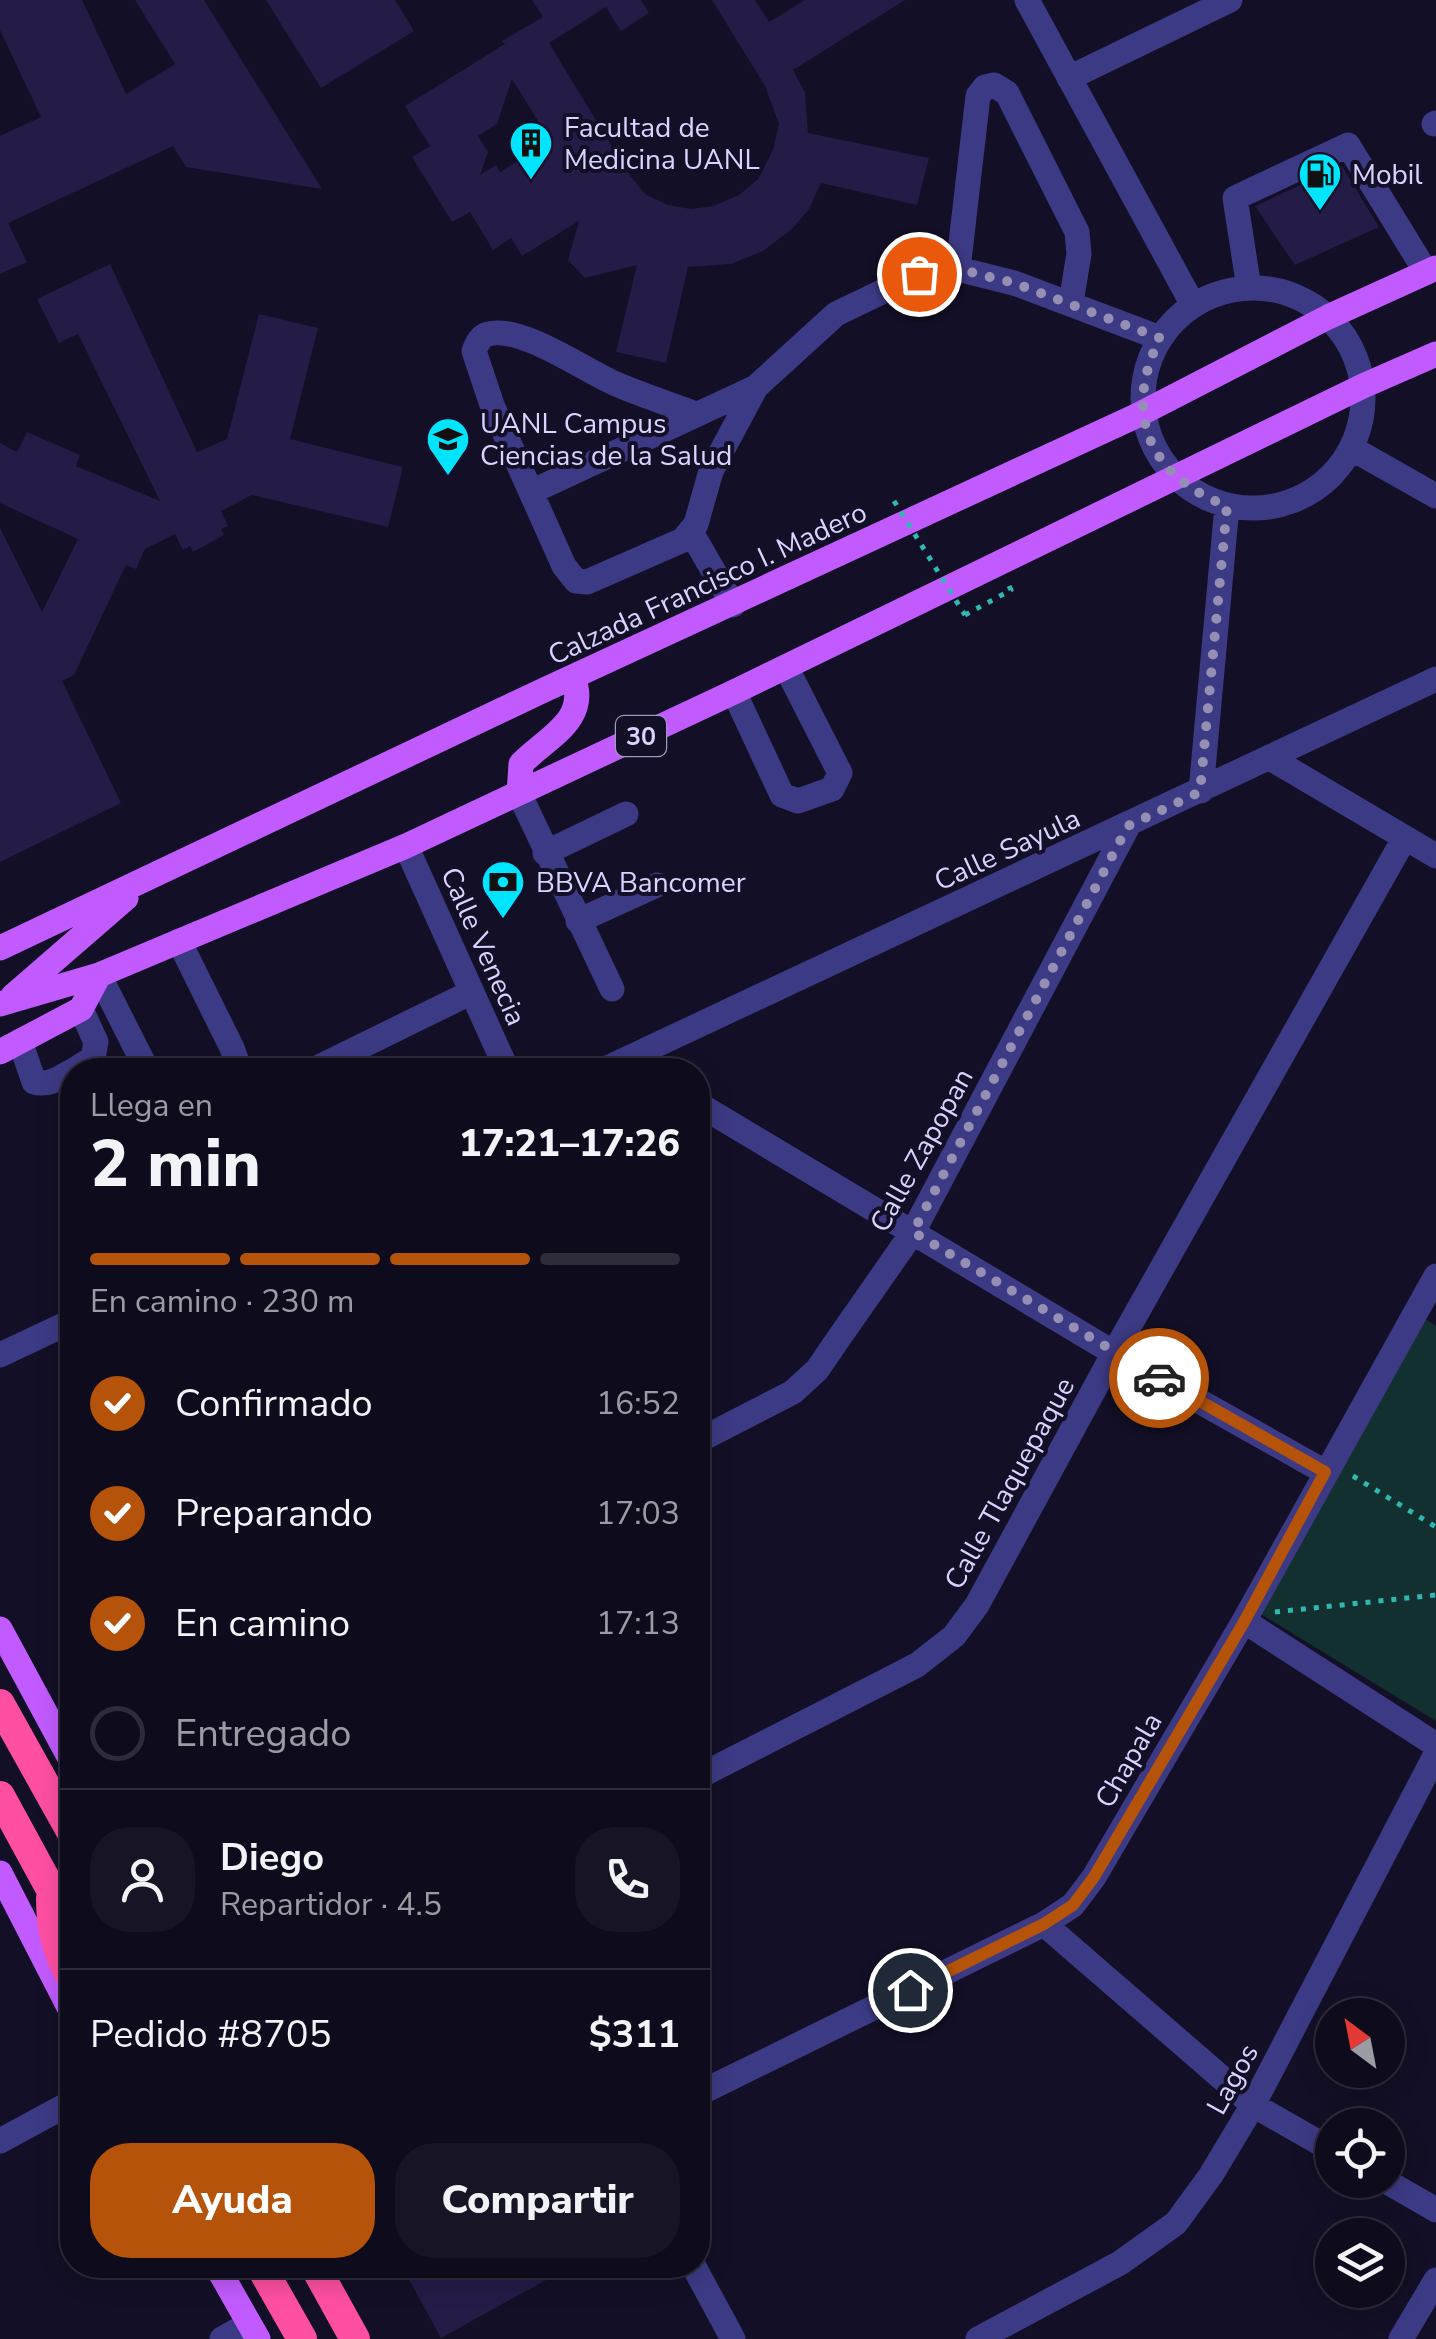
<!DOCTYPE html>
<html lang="es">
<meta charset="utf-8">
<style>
:root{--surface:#0e0b1c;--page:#171425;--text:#f1f3f6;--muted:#9b9ba3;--line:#2e2b3b;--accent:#b45309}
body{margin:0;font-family:"Nunito Sans",sans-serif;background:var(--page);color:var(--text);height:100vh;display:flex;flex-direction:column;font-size:38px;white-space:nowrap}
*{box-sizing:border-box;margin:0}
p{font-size:32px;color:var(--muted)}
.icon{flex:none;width:55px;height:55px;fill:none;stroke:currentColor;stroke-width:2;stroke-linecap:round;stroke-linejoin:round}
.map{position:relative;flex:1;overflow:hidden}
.details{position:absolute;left:60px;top:1058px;width:650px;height:1220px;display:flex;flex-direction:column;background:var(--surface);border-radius:40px;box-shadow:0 5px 25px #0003,0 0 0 2px var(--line)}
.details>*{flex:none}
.needle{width:65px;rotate:328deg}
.controls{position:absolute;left:1315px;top:1998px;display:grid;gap:20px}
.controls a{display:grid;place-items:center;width:90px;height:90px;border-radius:50%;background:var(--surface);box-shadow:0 5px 25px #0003,0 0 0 2px var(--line);font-size:50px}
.pin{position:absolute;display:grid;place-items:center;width:85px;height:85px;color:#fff;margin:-42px;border:5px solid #fff;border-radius:50%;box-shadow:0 2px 10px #0007}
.courier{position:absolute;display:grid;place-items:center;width:100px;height:100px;margin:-50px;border:8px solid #b45309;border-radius:50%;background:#fff;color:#222;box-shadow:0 2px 12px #0007}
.head em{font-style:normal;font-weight:800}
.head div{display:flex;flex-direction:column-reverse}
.head{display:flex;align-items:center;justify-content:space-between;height:170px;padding:0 30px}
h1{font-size:65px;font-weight:800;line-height:75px}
.bar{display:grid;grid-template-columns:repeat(4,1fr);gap:15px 10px;align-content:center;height:120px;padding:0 30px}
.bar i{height:12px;border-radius:8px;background:var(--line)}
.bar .active{background:var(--accent)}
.bar p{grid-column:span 4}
.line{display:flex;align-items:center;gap:25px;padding:0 30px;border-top:2px solid var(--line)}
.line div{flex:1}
.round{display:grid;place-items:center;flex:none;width:105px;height:105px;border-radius:40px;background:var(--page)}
ol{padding:0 30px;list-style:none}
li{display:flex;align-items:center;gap:30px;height:110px}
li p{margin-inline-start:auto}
li .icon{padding:10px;border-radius:50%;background:var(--accent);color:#fff;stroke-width:4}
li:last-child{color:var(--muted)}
li i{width:55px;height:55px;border:5px solid var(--line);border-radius:50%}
.primary-button{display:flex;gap:20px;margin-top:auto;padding:20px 30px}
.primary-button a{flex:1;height:115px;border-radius:40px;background:var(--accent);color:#fff;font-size:40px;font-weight:800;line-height:115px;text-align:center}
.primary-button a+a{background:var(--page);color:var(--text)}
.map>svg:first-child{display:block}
.green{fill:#12302f}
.building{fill:#241b47;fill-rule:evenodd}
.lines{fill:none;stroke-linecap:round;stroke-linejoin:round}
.path{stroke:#2fb8b0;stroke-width:5;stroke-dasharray:5 8;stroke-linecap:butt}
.minor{stroke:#3d3a85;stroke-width:25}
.major{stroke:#c25bff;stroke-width:25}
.highway{stroke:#ff4fa3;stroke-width:30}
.path-bridge{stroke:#2fb8b0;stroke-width:5;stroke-dasharray:5 8;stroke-linecap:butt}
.done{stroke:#948fb3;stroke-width:10;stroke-dasharray:0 18}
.route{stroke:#b45309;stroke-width:12}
.labels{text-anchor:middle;stroke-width:8;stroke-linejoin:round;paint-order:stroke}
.shield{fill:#130f26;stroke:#9e99be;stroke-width:2.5}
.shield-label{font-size:25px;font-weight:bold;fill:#d9d4ff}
.poi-label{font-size:28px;fill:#d9d4ff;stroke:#130f26;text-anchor:start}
.street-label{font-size:28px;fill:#d9d4ff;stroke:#130f26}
</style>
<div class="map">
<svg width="1436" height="2339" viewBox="0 0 1436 2339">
<rect width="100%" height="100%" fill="#130f26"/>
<path class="green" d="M 1424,1318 L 1436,1326 L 1436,1721 L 1259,1613 Z"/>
<path class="building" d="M 0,0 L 82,0 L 126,94 L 175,64 L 135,0 L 204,0 L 322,189 L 186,167 L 173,146 L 8,223 L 27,262 L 0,274 L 0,136 L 41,117 L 0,30 Z
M 266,0 L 395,0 L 414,31 L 321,88 Z
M 532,0 L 641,0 L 649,13 L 621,31 L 606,7 L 549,43 L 628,173 L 645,194 L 668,205 L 691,209 L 713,206 L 739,195 L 758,179 L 773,150 L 779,124 L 765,86 L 712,0 L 755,0 L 769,22 L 805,0 L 905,0 L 793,70 L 805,93 L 808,133 L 929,158 L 917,205 L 821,183 L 809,209 L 792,229 L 763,251 L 731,264 L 688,267 L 666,363 L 616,352 L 637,265 L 585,278 L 568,260 L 579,221 L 522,256 L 511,238 L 493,250 L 470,212 L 452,222 L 412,157 L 430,146 L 405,106 L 505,44 L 502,41 L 543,17 ZM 512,79 L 546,134 L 531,143 L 535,150 L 500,172 L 496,165 L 480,175 L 488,152 L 478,136 L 497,124 Z
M 1342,166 L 1379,227 L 1295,265 L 1255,206 Z
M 110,264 L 197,452 L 227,439 L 259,314 L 318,328 L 290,439 L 403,467 L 388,527 L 252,495 L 221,511 L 228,526 L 221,529 L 224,535 L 193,552 L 190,546 L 183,550 L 175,534 L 145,549 L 136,569 L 126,565 L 74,675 L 62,681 L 121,803 L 0,862 L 0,528 L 42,612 L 78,539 L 0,503 L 0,443 L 17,452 L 27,432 L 80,455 L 76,466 L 160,501 L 78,334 L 59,343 L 37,299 Z
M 401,2265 L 573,2265 L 441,2338 Z"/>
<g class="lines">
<path class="path" d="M 965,615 L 1011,590 L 1009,586
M 1353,1476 L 1436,1527
M 1275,1612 L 1436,1595"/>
<path class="minor" d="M 1027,0 L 1193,305
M 1069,78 L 1230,0
M 1434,124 L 1436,123
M 958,269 L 978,96 L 985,87 L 994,85 L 1007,93 L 1077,232 L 1079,254 L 1071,302
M1143 398a110 110 0 1 1 220 0a110 110 0 1 1-220 0Z
M 1249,288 L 1235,198 L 1348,145 L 1426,272
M 696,414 C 669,404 642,395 616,384 C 585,371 522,325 488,334 C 480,336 477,344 474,351 L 492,405 L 564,566 L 576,581 L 587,582 L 683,540 L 696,524 L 711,471 L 756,387 L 836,314 L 919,274 L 958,269 L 1014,283 L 1160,338
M 1351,448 L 1436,496
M 531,492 L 756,387
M 691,532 L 733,605
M 734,692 L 782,795 L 798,801 L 832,789 L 840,773 L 786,667
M 1270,758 L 1436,856
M 1201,791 L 1227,506
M 519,793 L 612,989
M 406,846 L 507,1070
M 545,853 L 626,814
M 578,921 L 657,885
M 179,941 L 232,1048 L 240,1070
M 99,975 L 147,1070
M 20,1041 L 34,1082 C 48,1086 60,1078 72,1071
M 317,1068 L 472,992
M 74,1070 L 93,1058 L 96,1042 L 81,1009
M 603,1070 L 1436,679
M 698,1104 L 1114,1353 L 1325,1472
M 0,1355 L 72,1321
M 698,1441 L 793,1392 L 817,1370 L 841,1335 L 913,1232 L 1128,826
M 1244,1621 L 1436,1745
M 698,1777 L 917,1665 L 954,1636 L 977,1605 L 1114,1353 L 1404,839
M 1044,1924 L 1253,2105 L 1332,2150
M 698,2094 L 1044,1924 L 1073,1905 L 1094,1877 L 1244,1621 L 1436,1276
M 0,2141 L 72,2102
M 1384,2180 L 1436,2210
M 693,2265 L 733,2339
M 222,2339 L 249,2324
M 978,2339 L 1120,2263 L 1176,2223 L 1211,2175 L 1253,2105 L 1436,1754
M 1401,2339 L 1436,2280"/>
<path class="major" d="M 519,793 L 521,764 C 547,737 590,720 573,677
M 0,948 L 542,691 L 1136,416 L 1328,317 L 1436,268
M 13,996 L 126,898
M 0,1004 L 99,975 L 406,846 L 734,692 L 1363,386 L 1436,354
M 0,1052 L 81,1009 L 99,975
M 0,1629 L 72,1762
M 0,1873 L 72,2013
M 216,2265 L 258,2339"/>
<path class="highway" d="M 0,1704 L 72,1833
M 0,1796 L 72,1928
M 51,1898 C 51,1929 57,1952 72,1979
M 260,2265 L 302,2339
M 314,2265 L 355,2339"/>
<path class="path-bridge" d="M 894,501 L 965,615"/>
</g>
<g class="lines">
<path class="done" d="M 919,274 L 958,269 L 1014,283 L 1160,338 C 1122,414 1149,476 1227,506 L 1200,792 L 1128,826 L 913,1232 L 1159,1378"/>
<path class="route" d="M 910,1990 L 1044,1924 L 1073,1905 L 1094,1877 L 1244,1622 L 1325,1472 L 1159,1378"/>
</g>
<defs>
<g id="building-pin" transform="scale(2.25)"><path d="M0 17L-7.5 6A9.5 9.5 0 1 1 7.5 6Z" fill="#00e5ff" stroke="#130f26"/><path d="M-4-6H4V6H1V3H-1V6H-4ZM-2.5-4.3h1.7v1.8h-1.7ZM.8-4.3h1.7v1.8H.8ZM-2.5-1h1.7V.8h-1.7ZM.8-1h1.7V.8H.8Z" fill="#111"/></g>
<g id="fuel-pin" transform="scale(2.25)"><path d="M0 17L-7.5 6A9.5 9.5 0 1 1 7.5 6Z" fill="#00e5ff" stroke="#130f26"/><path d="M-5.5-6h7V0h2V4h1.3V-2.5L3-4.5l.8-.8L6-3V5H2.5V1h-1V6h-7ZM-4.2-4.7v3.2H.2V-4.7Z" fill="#111"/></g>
<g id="university-pin" transform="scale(2.25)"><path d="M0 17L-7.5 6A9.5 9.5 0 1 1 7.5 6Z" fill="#00e5ff" stroke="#130f26"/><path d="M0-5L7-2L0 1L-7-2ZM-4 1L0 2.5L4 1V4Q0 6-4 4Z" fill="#111"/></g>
<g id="bank-pin" transform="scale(2.25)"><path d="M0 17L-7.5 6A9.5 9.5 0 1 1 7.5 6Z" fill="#00e5ff" stroke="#130f26"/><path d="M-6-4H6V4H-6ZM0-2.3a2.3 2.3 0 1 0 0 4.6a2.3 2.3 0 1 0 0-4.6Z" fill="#111"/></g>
</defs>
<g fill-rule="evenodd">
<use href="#building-pin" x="531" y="143"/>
<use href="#fuel-pin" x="1320" y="174"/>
<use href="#university-pin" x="448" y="439"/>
<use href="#bank-pin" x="503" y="882"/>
</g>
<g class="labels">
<rect class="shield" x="616" y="716" width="50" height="40" rx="8"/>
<g class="shield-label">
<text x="641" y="745">30</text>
</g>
<g class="poi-label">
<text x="564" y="137">Facultad de<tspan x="564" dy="32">Medicina UANL</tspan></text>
<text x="1352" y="184">Mobil</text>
<text x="480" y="433">UANL Campus<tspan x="480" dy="32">Ciencias de la Salud</tspan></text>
<text x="536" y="892">BBVA Bancomer</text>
</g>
<g class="street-label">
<text transform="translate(707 583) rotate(-25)" y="10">Calzada Francisco I. Madero</text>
<text transform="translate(1007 849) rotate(-25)" y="10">Calle Sayula</text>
<text transform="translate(484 946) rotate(66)" y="10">Calle Venecia</text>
<text transform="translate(921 1150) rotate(-61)" y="10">Calle Zapopan</text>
<text transform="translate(1009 1483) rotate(-61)" y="10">Calle Tlaquepaque</text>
<text transform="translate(1128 1760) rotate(-60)" y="10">Chapala</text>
<text transform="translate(1232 2079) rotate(-61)" y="10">Lagos</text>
</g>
</g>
</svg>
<div class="controls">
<a><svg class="needle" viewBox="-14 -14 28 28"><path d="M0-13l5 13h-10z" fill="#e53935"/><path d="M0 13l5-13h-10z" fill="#9b9ba3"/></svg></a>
<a><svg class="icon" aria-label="locate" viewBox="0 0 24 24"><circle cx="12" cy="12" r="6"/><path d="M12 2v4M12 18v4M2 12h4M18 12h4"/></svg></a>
<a><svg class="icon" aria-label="layers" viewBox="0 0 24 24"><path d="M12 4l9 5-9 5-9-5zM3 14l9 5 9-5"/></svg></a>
</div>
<div class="pin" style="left:919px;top:274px;background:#ea580c"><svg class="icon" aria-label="bag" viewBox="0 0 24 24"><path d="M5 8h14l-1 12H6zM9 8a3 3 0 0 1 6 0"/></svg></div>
<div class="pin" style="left:910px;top:1990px;background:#1f2937"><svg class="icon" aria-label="home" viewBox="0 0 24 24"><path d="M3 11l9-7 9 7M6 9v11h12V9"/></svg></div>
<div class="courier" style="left:1159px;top:1378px"><svg class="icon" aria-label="car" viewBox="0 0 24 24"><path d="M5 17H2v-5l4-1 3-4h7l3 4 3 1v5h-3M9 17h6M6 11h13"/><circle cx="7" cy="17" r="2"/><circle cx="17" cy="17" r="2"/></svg></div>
<section class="details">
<div class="head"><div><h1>2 min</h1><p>Llega en</p></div><em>17:21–17:26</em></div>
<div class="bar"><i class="active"></i><i class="active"></i><i class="active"></i><i></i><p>En camino · 230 m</p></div>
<ol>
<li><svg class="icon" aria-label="check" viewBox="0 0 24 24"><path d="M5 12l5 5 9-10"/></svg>Confirmado<p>16:52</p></li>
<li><svg class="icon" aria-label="check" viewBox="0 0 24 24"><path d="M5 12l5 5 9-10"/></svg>Preparando<p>17:03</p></li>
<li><svg class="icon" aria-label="check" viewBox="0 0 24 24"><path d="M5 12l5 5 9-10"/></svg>En camino<p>17:13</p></li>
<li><i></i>Entregado</li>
</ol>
<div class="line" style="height:180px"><a class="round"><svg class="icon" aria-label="person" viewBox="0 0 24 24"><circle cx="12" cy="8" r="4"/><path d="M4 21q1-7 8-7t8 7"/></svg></a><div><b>Diego</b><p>Repartidor · 4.5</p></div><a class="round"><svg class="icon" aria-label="phone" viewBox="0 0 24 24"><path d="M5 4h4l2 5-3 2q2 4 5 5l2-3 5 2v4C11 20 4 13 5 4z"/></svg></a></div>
<div class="line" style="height:130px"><div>Pedido #8705</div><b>$311</b></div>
<div class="primary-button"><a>Ayuda</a><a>Compartir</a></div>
</section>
</div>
